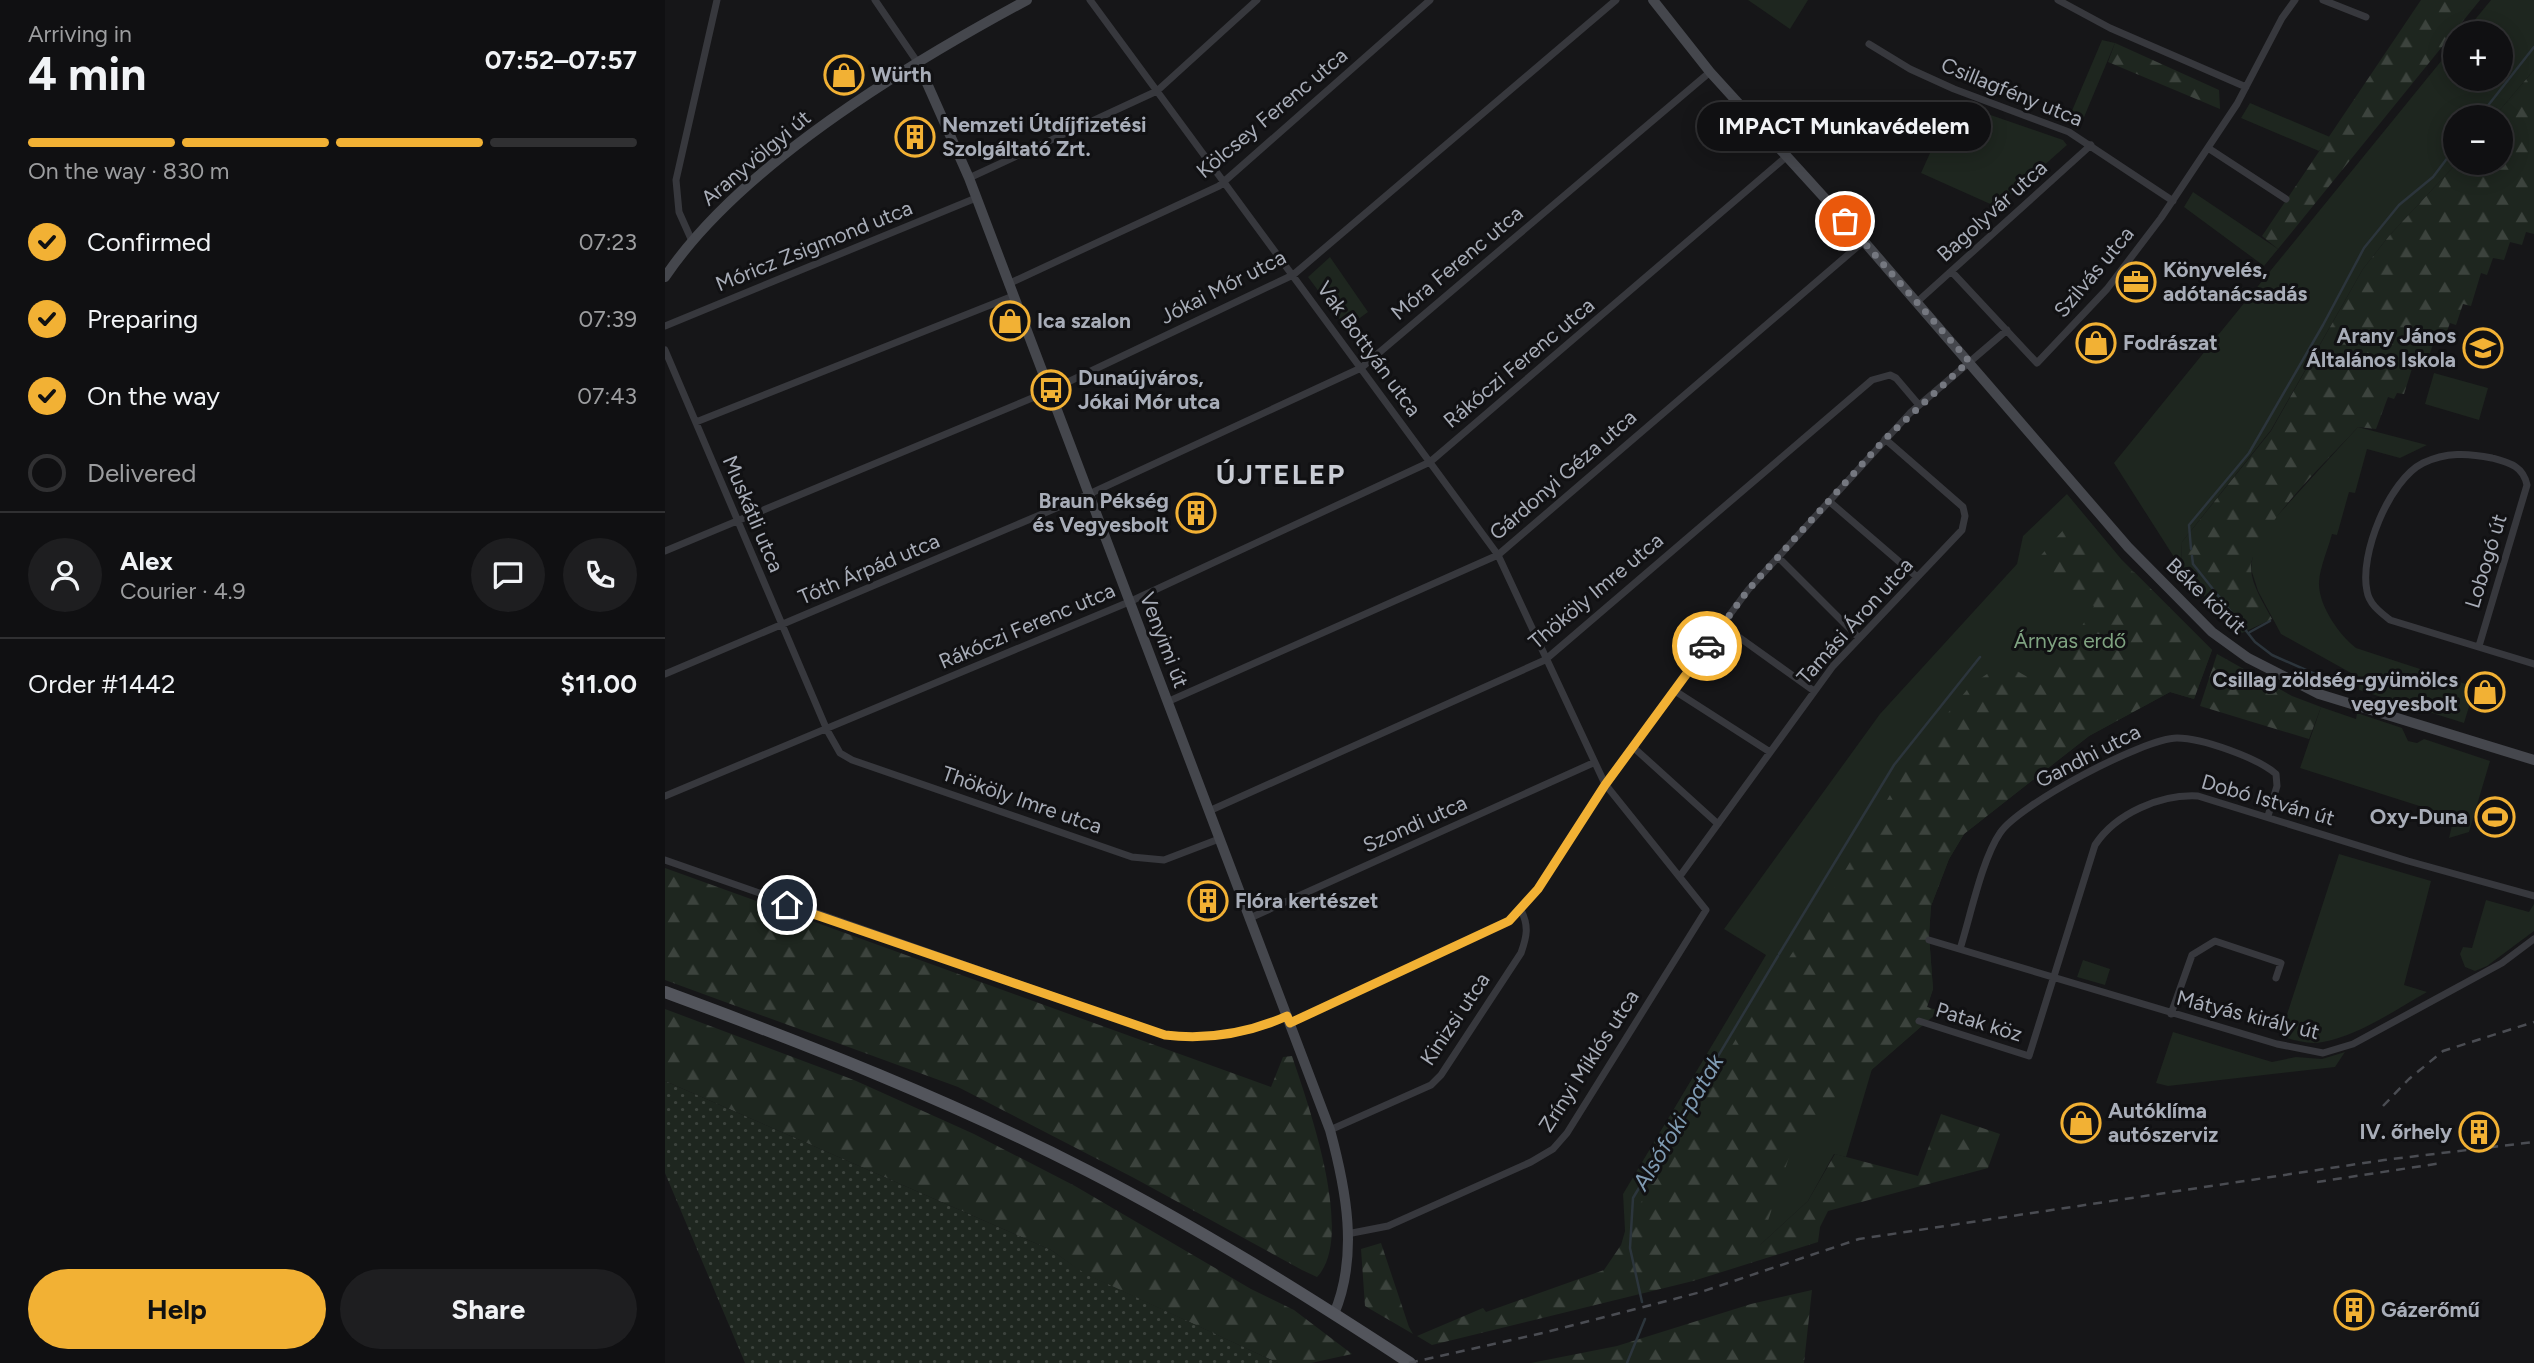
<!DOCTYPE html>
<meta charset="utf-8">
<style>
:root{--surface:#101012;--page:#1e1e20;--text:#f1f3f6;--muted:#9c9d9f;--line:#303032;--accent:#f2b134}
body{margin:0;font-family:Figtree,sans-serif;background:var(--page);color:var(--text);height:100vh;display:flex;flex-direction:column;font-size:26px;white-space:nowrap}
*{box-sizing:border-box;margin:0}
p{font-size:23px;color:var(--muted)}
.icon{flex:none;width:38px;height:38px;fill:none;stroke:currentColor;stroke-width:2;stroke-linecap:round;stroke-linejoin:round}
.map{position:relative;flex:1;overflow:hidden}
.drawer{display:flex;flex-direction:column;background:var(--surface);width:665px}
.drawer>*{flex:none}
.buttons{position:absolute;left:1778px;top:21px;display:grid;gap:14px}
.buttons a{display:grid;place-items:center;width:70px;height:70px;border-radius:50%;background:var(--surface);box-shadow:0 4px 18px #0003,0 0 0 2px var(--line);font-size:35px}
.pin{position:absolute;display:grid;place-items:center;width:60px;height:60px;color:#fff;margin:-30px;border:4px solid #fff;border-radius:50%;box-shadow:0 2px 7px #0007}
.courier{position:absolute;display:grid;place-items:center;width:70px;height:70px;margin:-35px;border:5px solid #f2b134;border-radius:50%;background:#fff;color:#222;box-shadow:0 2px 9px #0007}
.bubble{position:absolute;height:49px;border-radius:24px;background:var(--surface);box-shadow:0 4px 18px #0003,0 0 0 2px var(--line);font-size:23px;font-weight:700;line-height:49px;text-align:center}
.summary em{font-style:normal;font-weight:700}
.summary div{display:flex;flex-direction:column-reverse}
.summary{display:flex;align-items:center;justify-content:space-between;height:119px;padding:0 28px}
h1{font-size:46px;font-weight:700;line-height:52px}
.bar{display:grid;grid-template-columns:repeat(4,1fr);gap:10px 7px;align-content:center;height:84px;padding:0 28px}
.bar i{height:9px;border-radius:5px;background:var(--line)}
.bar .on{background:var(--accent)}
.bar p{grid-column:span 4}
.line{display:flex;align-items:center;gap:18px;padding:0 28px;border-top:2px solid var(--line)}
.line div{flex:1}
.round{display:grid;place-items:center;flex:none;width:74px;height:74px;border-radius:37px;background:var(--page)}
ol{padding:0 28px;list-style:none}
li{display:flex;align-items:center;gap:21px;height:77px}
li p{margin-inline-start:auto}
li .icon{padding:7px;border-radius:50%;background:var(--accent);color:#111;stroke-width:4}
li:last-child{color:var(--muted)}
li i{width:38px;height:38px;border:4px solid var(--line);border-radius:50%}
.cta{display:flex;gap:14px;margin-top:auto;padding:14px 28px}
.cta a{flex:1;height:80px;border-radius:42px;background:var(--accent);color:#111;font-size:28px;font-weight:700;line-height:80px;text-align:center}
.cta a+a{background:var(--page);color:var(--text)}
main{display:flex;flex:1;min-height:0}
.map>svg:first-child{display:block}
.green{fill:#1e261f}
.forest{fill:url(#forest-firs)}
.garden{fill:url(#garden-dots)}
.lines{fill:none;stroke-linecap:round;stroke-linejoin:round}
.stream{stroke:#2c353c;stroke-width:2.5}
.street{stroke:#37383d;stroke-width:7}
.secondary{stroke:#45474d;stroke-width:10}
.primary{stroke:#53555c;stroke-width:12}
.rail{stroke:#4a4c52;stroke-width:2.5;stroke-dasharray:9 7;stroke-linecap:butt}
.done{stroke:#757880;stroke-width:7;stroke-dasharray:0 12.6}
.route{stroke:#f2b134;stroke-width:9}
.labels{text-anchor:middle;stroke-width:6;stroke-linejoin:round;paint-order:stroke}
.poi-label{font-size:21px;font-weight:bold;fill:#a8adb8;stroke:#111113;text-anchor:start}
.street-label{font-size:21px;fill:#a8adb8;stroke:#111113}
.park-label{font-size:21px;fill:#7fa381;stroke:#111113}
.water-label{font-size:23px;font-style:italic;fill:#7f9bb3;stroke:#111113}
.district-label{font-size:28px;font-weight:bold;letter-spacing:2px;fill:#c9ccd4;stroke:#111113}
</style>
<main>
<section class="drawer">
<div class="summary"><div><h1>4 min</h1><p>Arriving in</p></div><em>07:52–07:57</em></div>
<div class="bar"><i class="on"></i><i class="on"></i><i class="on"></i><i></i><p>On the way · 830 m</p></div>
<ol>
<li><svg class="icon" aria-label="check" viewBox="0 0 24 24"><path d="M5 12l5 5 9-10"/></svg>Confirmed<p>07:23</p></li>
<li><svg class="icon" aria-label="check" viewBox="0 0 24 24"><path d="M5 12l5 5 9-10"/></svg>Preparing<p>07:39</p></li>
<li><svg class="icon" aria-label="check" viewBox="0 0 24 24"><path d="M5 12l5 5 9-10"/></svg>On the way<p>07:43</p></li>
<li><i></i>Delivered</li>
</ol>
<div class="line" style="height:126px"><a class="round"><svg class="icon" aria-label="person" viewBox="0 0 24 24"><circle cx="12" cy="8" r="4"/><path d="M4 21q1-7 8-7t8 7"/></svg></a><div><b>Alex</b><p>Courier · 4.9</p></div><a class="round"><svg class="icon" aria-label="chat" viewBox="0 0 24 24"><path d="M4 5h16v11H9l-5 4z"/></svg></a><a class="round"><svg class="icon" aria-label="phone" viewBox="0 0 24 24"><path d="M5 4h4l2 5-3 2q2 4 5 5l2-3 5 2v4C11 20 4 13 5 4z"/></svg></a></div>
<div class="line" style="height:91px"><div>Order #1442</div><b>$11.00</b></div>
<div class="cta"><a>Help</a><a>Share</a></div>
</section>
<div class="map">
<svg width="1869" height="1363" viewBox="0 0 1869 1363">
<defs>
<pattern id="forest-firs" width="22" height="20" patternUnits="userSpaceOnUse" patternTransform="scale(1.75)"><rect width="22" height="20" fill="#1e261f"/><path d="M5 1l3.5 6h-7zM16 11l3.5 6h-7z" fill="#3c433d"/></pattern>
<pattern id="garden-dots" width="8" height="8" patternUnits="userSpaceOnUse" patternTransform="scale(1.75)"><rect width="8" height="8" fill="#1e261f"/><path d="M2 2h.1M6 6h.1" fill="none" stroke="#3c433d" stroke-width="1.8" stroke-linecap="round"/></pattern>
</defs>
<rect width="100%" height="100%" fill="#161618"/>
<path class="green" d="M 1083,0 L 1143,0 L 1125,29 Z
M 1826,0 L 1869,0 L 1869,70 L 1829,117 L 1790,117 L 1792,163 L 1724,236 L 1698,269 L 1606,430 L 1517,542 L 1516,568 L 1449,463 L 1790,44 L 1790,79 L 1836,79 L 1836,33 L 1799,33 Z
M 1437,40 L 1450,43 L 1417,122 L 1403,120 Z
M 1288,102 L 1398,140 L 1402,145 L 1332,207 L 1256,173 Z
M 1585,103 L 1665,137 L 1654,151 L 1576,118 Z
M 1528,192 L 1613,249 L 1599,266 L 1519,207 Z
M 665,257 L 703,312 L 681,328 L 643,277 Z
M 1769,373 L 1823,388 L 1814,420 L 1760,404 Z
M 1693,427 L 1762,445 L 1735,458 L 1702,449 L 1690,493 L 1684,492 L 1672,535 L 1667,534 C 1663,549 1655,567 1654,582 C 1653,605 1674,635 1691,648 L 1810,687 L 1799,723 L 1694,690 L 1695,678 L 1616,634 L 1593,591 L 1586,569 L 1588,553 L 1602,527 Z
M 1402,494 L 1457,560 L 1547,650 L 1529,699 L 1505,692 L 1424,736 L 1299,834 L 1284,859 L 1266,906 L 1264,935 L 1268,989 L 1262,1007 L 1274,1011 L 1207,1069 L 1181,1157 L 1169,1154 L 1143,1201 L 1094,1246 L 971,1258 L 956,1245 L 960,1231 L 958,1194 L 1101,955 L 1059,929 L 1215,714 L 1352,564 L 1358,536 Z
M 1656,707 L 1691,719 L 1692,713 L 1737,728 L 1743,741 L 1752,743 L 1759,739 L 1825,761 L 1804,832 L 1784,838 L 1789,817 L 1635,768 Z
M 1674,854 L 1766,881 L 1739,985 L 1762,992 C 1730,1010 1695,1035 1658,1042 C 1644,1045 1628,1040 1615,1036 Z
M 1821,900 L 1864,912 L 1869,904 L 1869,931 L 1822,966 L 1810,971 L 1800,967 L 1795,954 L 1798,947 L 1807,948 Z
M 1418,960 L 1445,969 L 1440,985 L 1412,977 Z
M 1508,1032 L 1607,1062 L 1631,1057 L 1657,1059 L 1680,1052 L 1670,1067 L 1503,1086 L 1491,1083 Z"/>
<path class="forest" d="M 1756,0 L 1815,0 L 1613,249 L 1597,236 Z
M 1450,43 L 1554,90 L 1555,109 L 1443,62 Z
M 1869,70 L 1869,234 L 1861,232 L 1857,245 L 1845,242 L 1839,260 L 1828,258 L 1822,275 L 1816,273 L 1806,306 L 1798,304 L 1791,325 L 1785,323 L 1779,339 L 1770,337 L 1763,360 L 1757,358 L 1754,364 L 1749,362 L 1739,394 L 1732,393 L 1729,399 L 1723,397 L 1711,429 L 1693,427 C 1668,455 1584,534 1586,569 C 1587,586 1599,604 1607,619 L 1577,633 L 1534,591 L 1516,568 L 1517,542 L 1606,431 L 1698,269 L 1724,236 L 1792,163 L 1836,163 L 1836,117 L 1829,117 Z
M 1400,528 L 1438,566 L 1469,572 L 1547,650 L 1529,699 L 1505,692 L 1424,736 L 1299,834 L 1284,859 L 1266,906 L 1264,935 L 1268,989 L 1262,1007 L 1274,1011 L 1131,1136 L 1095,1245 L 1143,1201 L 1170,1154 L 1253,1176 L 1276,1114 L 1335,1134 L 1323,1168 L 1163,1211 L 1155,1227 L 1153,1242 L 1028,1281 L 767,1345 L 752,1336 L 818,1308 L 821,1312 L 939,1270 L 956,1245 L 967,1247 L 967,1218 L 1079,1025 L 1160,904 L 1250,753 L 1306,685 L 1338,663 L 1380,687 L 1429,606 L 1364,569 Z
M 1552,654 L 1627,696 L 1656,707 L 1644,739 L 1535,706 Z
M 0,868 L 606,1087 L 618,1057 L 627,1056 C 643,1104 691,1237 652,1277 L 637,1270 L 469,1178 L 293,1087 L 0,980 Z
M 0,1009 L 189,1080 L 309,1134 L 410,1186 L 586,1289 L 629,1310 L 687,1354 L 646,1363 L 613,1363 L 418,1273 L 386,1250 L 0,1081 Z
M 716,1243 L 744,1327 L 748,1334 L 700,1306 L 696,1249 Z
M 1147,1290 L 1139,1363 L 866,1363 L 952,1346 L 1086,1304 Z"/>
<path class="garden" d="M 0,1081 L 386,1250 L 419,1273 L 613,1363 L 80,1363 L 0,1173 Z"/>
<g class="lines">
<path class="stream" d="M 1814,117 L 1869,47
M 1526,549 L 1524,525 L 1584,453 L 1658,325 L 1699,248 L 1734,205 L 1768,177 L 1790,148
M 1527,556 L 1528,564 L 1590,642 L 1607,655 L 1684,689
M 1585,632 L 1605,621
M 1114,954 L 1229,765 L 1315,657
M 977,1302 L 965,1248 L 968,1198 L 1113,956
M 962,1363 L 980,1319"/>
<path class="street" d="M 210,0 L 253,63
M 425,0 L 833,555 L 940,784 L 1041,910 L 902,1133 L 888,1149 L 866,1162 L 723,1226 L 682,1234
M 1393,0 L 1445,28 L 1581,87
M 1658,0 L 1701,17
M 1204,44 L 1245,69 L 1289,89 L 1404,132 L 1508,201
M 1543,148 L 1621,199
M 304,178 L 492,91 L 592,0
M 27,241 L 14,212 L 11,180 L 52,0
M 1287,272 L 1372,363 L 1442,289 L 1496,218 L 1572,104 L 1617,18 L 1630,0
M 343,284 L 554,186 L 765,0
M 1252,302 L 1426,145
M 0,326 L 311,198
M 0,350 L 162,730 L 175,753 L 187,760 L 467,857 L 499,860 L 554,839
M 31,422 L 348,296
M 1165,502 L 1252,577
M 0,551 L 384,391 L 628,275 L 951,0
M 1114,558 L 1194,638
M 1057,625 L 1149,691
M 1814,646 L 1862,485 C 1858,466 1845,463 1827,458 C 1803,453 1781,452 1758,463 C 1724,480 1694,555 1702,591 C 1704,604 1715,612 1725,620 L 1869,664
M 0,674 L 422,495 L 696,368 L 1045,72
M 1010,691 L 1105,752
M 502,702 L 833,555 L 1199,241
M 968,747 L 1053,824
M 0,796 L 464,602 L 765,462 L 1121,157
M 544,811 L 880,660 L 1207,380 L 1225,375 L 1231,378 L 1254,405
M 0,860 L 500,1035 C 542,1040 584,1034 622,1016
M 1015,876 L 1168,666 L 1297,530 L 1300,516 L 1298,507 L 1220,439
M 585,918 L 928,763
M 1264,940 L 1612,1044 L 1658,1053 L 1688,1044 L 1837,963 L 1869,939
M 1295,949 C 1305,918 1317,859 1335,833 C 1353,805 1479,738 1512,738 C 1537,738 1593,758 1611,774 L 1612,786 L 1603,816
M 1506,1014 L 1527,955 L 1550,941 L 1616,963 L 1611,978
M 1254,1021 L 1364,1056 L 1430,845 C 1451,813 1496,794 1533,796 L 1743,861 L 1869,896
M 625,1023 L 844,921 L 873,889 L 940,784 L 1083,590 L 1245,413 L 1342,330
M 665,1130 L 766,1085 L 776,1075 L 856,953 C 862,936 864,926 856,910"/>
<path class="secondary" d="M 988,0 L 1045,72 L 1196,238 L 1463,547 L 1547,632 L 1583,658 L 1654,694 L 1869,760
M 253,63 L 304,178 L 665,1130 C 681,1189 694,1255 669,1314
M 0,277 C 76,164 243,64 362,0"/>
<path class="primary" d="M 0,992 C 144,1045 286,1101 423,1171 C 534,1228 641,1295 745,1363"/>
<path class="rail" d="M 1718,1106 L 1744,1079 L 1778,1051 L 1869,1022
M 1652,1182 L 1777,1163
M 744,1363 L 878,1333 L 1036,1292 L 1194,1239 L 1719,1160 L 1869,1142"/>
</g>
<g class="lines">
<path class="done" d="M 1042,646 L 1083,590 L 1220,439 L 1304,361 L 1180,221"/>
<path class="route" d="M 122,905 L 500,1035 C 542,1040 584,1033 622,1016 L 625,1023 L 844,921 L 873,889 L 940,785 L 1042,646"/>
</g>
<defs>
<g id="shop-ring" transform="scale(2.0125)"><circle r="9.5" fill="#111113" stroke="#f2b134" stroke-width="1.5"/><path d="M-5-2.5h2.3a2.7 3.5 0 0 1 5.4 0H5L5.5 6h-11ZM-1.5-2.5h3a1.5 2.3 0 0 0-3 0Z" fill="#f2b134"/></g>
<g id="building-ring" transform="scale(2.0125)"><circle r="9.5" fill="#111113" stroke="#f2b134" stroke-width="1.5"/><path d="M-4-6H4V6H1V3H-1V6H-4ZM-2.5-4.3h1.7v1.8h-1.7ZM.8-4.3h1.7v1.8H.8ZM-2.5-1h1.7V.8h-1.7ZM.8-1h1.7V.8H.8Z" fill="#f2b134"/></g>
<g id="office-ring" transform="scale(2.0125)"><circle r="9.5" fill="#111113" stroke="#f2b134" stroke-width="1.5"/><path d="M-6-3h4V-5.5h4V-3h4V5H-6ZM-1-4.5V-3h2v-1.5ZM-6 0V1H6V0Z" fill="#f2b134"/></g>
<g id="school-ring" transform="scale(2.0125)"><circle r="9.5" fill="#111113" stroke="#f2b134" stroke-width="1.5"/><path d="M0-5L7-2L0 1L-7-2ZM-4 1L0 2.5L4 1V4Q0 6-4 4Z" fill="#f2b134"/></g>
<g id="bus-ring" transform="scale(2.0125)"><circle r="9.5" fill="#111113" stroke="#f2b134" stroke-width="1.5"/><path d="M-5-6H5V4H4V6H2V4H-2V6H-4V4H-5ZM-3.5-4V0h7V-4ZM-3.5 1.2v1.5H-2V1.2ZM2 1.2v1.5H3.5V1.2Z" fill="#f2b134"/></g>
<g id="stadium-ring" transform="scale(2.0125)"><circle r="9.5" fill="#111113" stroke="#f2b134" stroke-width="1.5"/><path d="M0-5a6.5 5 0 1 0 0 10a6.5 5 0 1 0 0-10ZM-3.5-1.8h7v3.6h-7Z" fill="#f2b134"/></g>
</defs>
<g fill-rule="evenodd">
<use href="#shop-ring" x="179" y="75"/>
<use href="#building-ring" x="250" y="137"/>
<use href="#office-ring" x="1471" y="282"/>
<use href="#shop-ring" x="345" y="321"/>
<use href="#shop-ring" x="1431" y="343"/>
<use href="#school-ring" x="1818" y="348"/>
<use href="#bus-ring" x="386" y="390"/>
<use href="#building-ring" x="531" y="513"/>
<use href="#shop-ring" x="1820" y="692"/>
<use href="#stadium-ring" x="1830" y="817"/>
<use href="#building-ring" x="543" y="901"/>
<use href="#shop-ring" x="1416" y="1123"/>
<use href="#building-ring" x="1814" y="1132"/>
<use href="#building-ring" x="1689" y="1310"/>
</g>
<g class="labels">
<g class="poi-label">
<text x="206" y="82">Würth</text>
<text x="277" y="132">Nemzeti Útdíjfizetési<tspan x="277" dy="24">Szolgáltató Zrt.</tspan></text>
<text x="1498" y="277">Könyvelés,<tspan x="1498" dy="24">adótanácsadás</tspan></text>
<text x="372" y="328">Ica szalon</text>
<text x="1791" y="343" text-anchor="end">Arany János<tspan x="1791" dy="24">Általános Iskola</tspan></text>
<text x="1458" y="350">Fodrászat</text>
<text x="413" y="385">Dunaújváros,<tspan x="413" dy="24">Jókai Mór utca</tspan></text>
<text x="504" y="508" text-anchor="end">Braun Pékség<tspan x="504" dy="24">és Vegyesbolt</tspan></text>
<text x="1793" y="687" text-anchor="end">Csillag zöldség-gyümölcs<tspan x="1793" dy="24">vegyesbolt</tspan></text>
<text x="1803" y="824" text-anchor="end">Oxy-Duna</text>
<text x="570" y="908">Flóra kertészet</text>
<text x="1443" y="1118">Autóklíma<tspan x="1443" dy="24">autószerviz</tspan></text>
<text x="1787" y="1139" text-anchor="end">IV. őrhely</text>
<text x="1716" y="1317">Gázerőmű</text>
</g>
<g class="street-label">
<text transform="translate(1347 92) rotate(22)" y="7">Csillagfény utca</text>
<text transform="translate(607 113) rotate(-40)" y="7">Kölcsey Ferenc utca</text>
<text transform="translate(91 158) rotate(-40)" y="7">Aranyvölgyi út</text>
<text transform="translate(1327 211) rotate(-42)" y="7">Bagolyvár utca</text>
<text transform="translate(149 246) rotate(-22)" y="7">Móricz Zsigmond utca</text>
<text transform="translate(792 263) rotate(-40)" y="7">Móra Ferenc utca</text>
<text transform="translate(1429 272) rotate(-50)" y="7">Szilvás utca</text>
<text transform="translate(558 287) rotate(-27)" y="7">Jókai Mór utca</text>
<text transform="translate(704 349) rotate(54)" y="7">Vak Bottyán utca</text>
<text transform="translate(854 363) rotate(-40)" y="7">Rákóczi Ferenc utca</text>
<text transform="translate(898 475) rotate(-41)" y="7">Gárdonyi Géza utca</text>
<text transform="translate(88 514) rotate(67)" y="7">Muskátli utca</text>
<text transform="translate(1821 561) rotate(-73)" y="7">Lobogó út</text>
<text transform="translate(204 569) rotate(-23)" y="7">Tóth Árpád utca</text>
<text transform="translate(931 591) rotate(-40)" y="7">Thököly Imre utca</text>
<text transform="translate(1541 596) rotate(43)" y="7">Béke körút</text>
<text transform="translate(1190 621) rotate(-48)" y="7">Tamási Áron utca</text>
<text transform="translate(362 626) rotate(-23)" y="7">Rákóczi Ferenc utca</text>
<text transform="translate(499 640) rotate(69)" y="7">Venyimi út</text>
<text transform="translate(1423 756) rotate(-27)" y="7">Gandhi utca</text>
<text transform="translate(357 800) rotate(19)" y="7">Thököly Imre utca</text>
<text transform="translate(1603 800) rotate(16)" y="7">Dobó István út</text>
<text transform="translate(750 824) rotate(-24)" y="7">Szondi utca</text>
<text transform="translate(1583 1015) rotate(14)" y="7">Mátyás király út</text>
<text transform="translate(790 1019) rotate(-56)" y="7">Kinizsi utca</text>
<text transform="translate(1314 1022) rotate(17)" y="7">Patak köz</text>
<text transform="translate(924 1061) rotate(-57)" y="7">Zrínyi Miklós utca</text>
</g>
<g class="park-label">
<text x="1405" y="648">Árnyas erdő</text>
</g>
<g class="water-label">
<text transform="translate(1013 1122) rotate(-59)" y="8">Alsófoki-patak</text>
</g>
<g class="district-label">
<text x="616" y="484">ÚJTELEP</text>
</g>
</g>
</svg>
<div class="buttons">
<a>+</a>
<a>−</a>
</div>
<div class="pin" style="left:1180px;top:221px;background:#ea580c"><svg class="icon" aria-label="bag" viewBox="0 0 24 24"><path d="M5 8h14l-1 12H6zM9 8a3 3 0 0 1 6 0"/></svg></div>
<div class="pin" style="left:122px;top:905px;background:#1f2937"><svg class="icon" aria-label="home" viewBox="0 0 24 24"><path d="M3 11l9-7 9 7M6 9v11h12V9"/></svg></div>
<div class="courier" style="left:1042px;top:646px"><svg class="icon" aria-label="car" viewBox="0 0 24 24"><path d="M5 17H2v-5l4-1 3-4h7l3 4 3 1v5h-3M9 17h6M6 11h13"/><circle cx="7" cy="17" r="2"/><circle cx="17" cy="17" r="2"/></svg></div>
<div class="bubble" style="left:1032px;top:102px;width:294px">IMPACT Munkavédelem</div>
</div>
</main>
